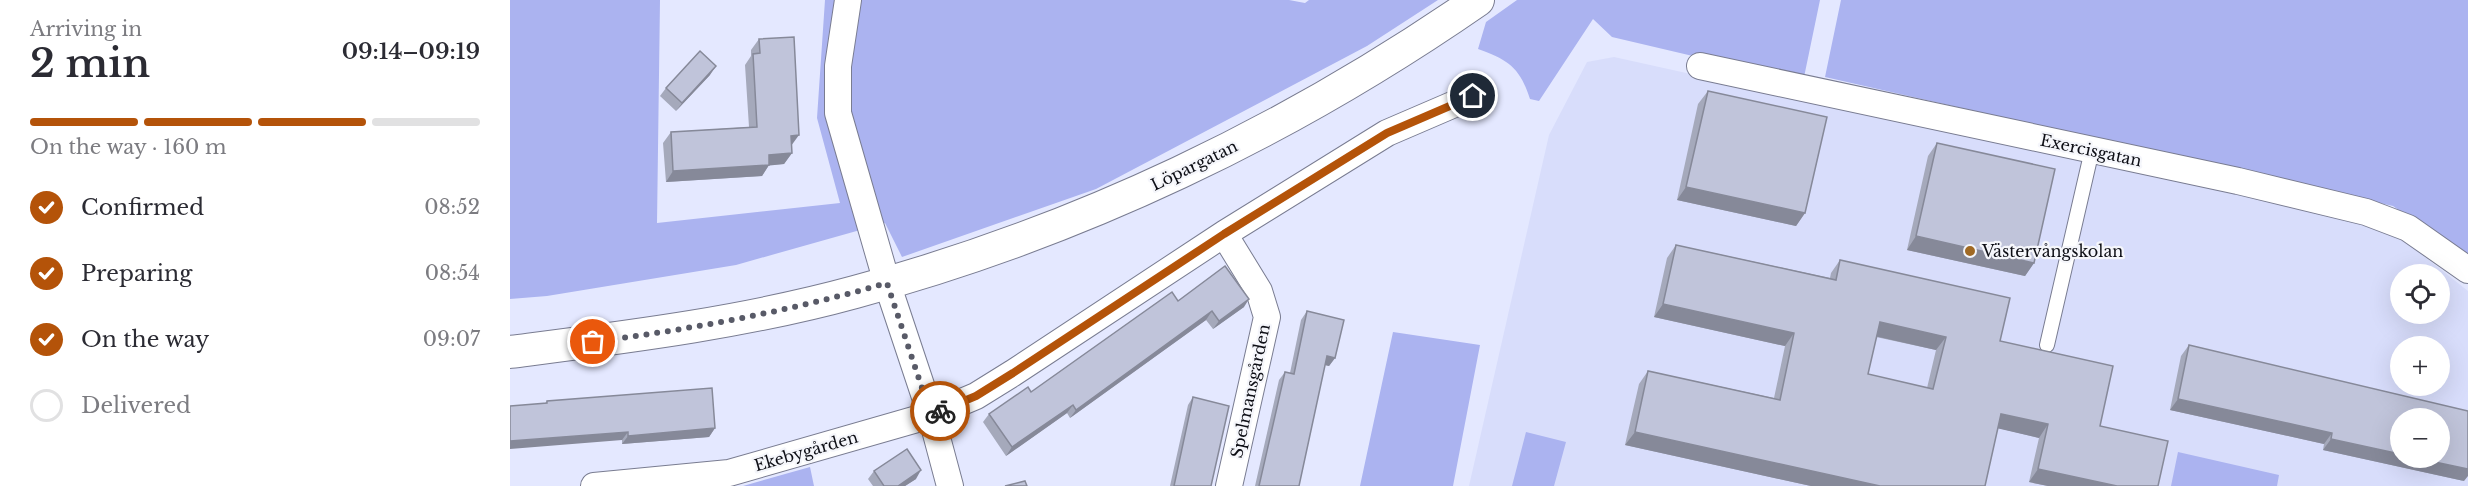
<!DOCTYPE html>
<meta charset="utf-8">
<style>
:root{--surface:#fff;--page:#f2f2f3;--text:#2b2b33;--muted:#7c7c81;--line:#e1e1e2;--accent:#b45309}
body{margin:0;font-family:"Libre Baskerville",serif;background:var(--page);color:var(--text);height:100vh;display:flex;flex-direction:column;font-size:22px;white-space:nowrap}
*{box-sizing:border-box;margin:0}
p{font-size:20px;color:var(--muted)}
.icon{flex:none;width:33px;height:33px;fill:none;stroke:currentColor;stroke-width:2;stroke-linecap:round;stroke-linejoin:round}
.map{position:relative;flex:1;overflow:hidden}
.sheet{display:flex;flex-direction:column;background:var(--surface);width:510px}
.sheet>*{flex:none}
.controls{position:absolute;left:1880px;top:264px;display:grid;gap:12px}
.controls a{display:grid;place-items:center;width:60px;height:60px;border-radius:50%;background:var(--surface);box-shadow:0 6px 24px #0002;font-size:30px}
.pin{position:absolute;display:grid;place-items:center;width:51px;height:51px;color:#fff;margin:-26px;border:3px solid #fff;border-radius:50%;box-shadow:0 2px 6px #0007}
.courier{position:absolute;display:grid;place-items:center;width:60px;height:60px;margin:-30px;border:4px solid #b45309;border-radius:50%;background:#fff;color:#222;box-shadow:0 2px 8px #0007}
.head em{font-style:normal;font-weight:600}
.head div{display:flex;flex-direction:column-reverse}
.head{display:flex;align-items:center;justify-content:space-between;height:102px;padding:0 30px}
h1{font-size:39px;font-weight:600;line-height:45px}
.bar{display:grid;grid-template-columns:repeat(4,1fr);gap:9px 6px;align-content:center;height:72px;padding:0 30px}
.bar i{height:8px;border-radius:4px;background:var(--line)}
.bar .current{background:var(--accent)}
.bar p{grid-column:span 4}
ol{padding:0 30px;list-style:none}
li{display:flex;align-items:center;gap:18px;height:66px}
li p{margin-inline-start:auto}
li .icon{padding:6px;border-radius:50%;background:var(--accent);color:#fff;stroke-width:4}
li:last-child{color:var(--muted)}
li i{width:33px;height:33px;border:3px solid var(--line);border-radius:50%}
main{display:flex;flex:1;min-height:0}
.map>svg:first-child{display:block}
.built{fill:#d8ddfb;fill-rule:evenodd}
.green{fill:#abb3f0}
.lines{fill:none;stroke-linecap:round;stroke-linejoin:round}
.service-casing{stroke:#797c91;stroke-width:16}
.minor-casing{stroke:#797c91;stroke-width:28}
.tertiary-casing{stroke:#797c91;stroke-width:34}
.service{stroke:#fff;stroke-width:14}
.minor{stroke:#fff;stroke-width:26}
.tertiary{stroke:#fff;stroke-width:32}
.wall{fill:#a5a9bb;fill-rule:evenodd}
.shaded-wall{fill:#868999}
.building{fill:#c0c4da;stroke:#868999;stroke-width:1.5;fill-rule:evenodd}
.done{stroke:#585a67;stroke-width:6;stroke-dasharray:0 10.8}
.route{stroke:#b45309;stroke-width:8}
.poi-dot{fill:#a06924;stroke:#f5f6fb;stroke-width:2}
.labels{text-anchor:middle;stroke-width:4.5;stroke-linejoin:round;paint-order:stroke}
.street-label{font-size:16px;fill:#0d0e15;stroke:#f5f6fb}
.poi-label{font-size:16px;fill:#0d0e15;stroke:#f5f6fb;text-anchor:start}
</style>
<main>
<section class="sheet">
<div class="head"><div><h1>2 min</h1><p>Arriving in</p></div><em>09:14–09:19</em></div>
<div class="bar"><i class="current"></i><i class="current"></i><i class="current"></i><i></i><p>On the way · 160 m</p></div>
<ol>
<li><svg class="icon" aria-label="check" viewBox="0 0 24 24"><path d="M5 12l5 5 9-10"/></svg>Confirmed<p>08:52</p></li>
<li><svg class="icon" aria-label="check" viewBox="0 0 24 24"><path d="M5 12l5 5 9-10"/></svg>Preparing<p>08:54</p></li>
<li><svg class="icon" aria-label="check" viewBox="0 0 24 24"><path d="M5 12l5 5 9-10"/></svg>On the way<p>09:07</p></li>
<li><i></i>Delivered</li>
</ol>
</section>
<div class="map">
<svg width="1958" height="486" viewBox="0 0 1958 486">
<rect width="100%" height="100%" fill="#e4e8ff"/>
<path class="built" d="M 1104,57 L 1878,228 L 1958,291 L 1958,486 L 959,486 L 1039,135 L 1077,62 ZM 1890,274 L 1929,274 L 1929,314 L 1890,314 ZM 1890,346 L 1929,346 L 1929,386 L 1890,386 ZM 1890,418 L 1929,418 L 1929,458 L 1890,458 Z"/>
<path class="green" d="M 0,0 L 150,0 L 147,223 L 330,203 L 307,118 L 315,0 L 779,0 L 795,3 L 799,0 L 928,0 L 857,46 L 586,189 L 392,257 L 375,223 L 226,265 L 37,296 L 0,299 Z
M 1007,0 L 1310,0 L 1293,82 L 1102,37 L 1083,19 L 1029,101 L 1020,99 C 1010,68 999,60 968,49 L 976,22 Z
M 1331,0 L 1958,0 L 1958,260 L 1883,206 L 1315,77 Z
M 883,332 L 970,345 L 943,486 L 850,486 Z
M 1016,432 L 1056,442 L 1044,486 L 1002,486 Z
M 1668,452 L 1769,475 L 1767,486 L 1661,486 Z
M 300,467 L 304,486 L 233,486 Z"/>
<g class="lines">
<g class="service-casing">
<path id="service" d="M 1537,345 L 1582,150"/>
</g>
<g class="minor-casing">
<path id="minor" d="M 1190,66 L 1728,181 L 1856,212 L 1898,228 L 1958,270
M 714,234 L 749,291 L 757,317 L 719,486
M 84,486 L 219,473 L 421,415 L 377,283 L 328,113 L 328,66 L 338,0
M 440,486 L 421,415 L 466,396 L 503,373 L 714,234 L 877,133 L 963,96"/>
</g>
<g class="tertiary-casing">
<path id="tertiary" d="M 0,352 C 116,337 232,323 345,292 C 568,232 779,131 968,0"/>
</g>
<use href="#service" class="service"/>
<use href="#minor" class="minor"/>
<use href="#tertiary" class="tertiary"/>
</g>
<path class="wall" d="M 249,39 L 282,146 L 282,153 L 274,164 L 259,165 L 252,176 L 156,182 L 153,143 L 161,132 L 239,127 L 235,65 L 241,56 L 241,50 Z
M 200,75 L 166,111 L 150,96 L 156,88 Z
M 1198,91 L 1295,213 L 1286,226 L 1167,200 L 1188,104 Z
M 1427,143 L 1524,263 L 1515,276 L 1397,250 L 1418,156 Z
M 1166,245 L 1320,278 L 1321,273 L 1330,260 L 1490,341 L 1590,426 L 1648,486 L 1538,486 L 1519,482 L 1529,438 L 1488,428 L 1475,486 L 1301,486 L 1115,445 L 1129,384 L 1138,371 L 1264,398 L 1275,346 L 1144,317 L 1157,258 ZM 1366,337 L 1426,350 L 1417,388 L 1358,374 Z
M 668,301 L 734,307 L 703,329 L 696,320 L 560,418 L 557,413 L 496,456 L 473,422 L 479,414 L 521,392 Z
M 797,311 L 825,358 L 819,366 L 815,365 L 789,486 L 745,486 L 769,380 L 775,372 L 780,373 L 791,320 Z
M 1679,345 L 1954,481 L 1813,450 L 1814,444 L 1660,410 L 1671,356 Z
M 683,397 L 701,486 L 660,486 L 678,405 Z
M 37,401 L 205,428 L 199,437 L 112,444 L 112,440 L 35,403 Z
M 364,471 L 406,479 L 395,486 L 363,486 L 358,479 Z"/>
<path class="shaded-wall" d="M 206,66 L 200,75 L 166,111 L 172,103 Z
M 289,135 L 281,146 L 281,136 Z
M 282,153 L 274,164 L 255,166 L 259,165 L 252,176 L 156,182 L 163,171 L 259,155 Z
M 1176,187 L 1295,213 L 1286,226 L 1167,200 Z
M 1406,236 L 1524,263 L 1515,276 L 1397,250 Z
M 739,299 L 734,307 L 703,329 L 709,321 Z
M 1153,304 L 1284,333 L 1275,346 L 1144,317 Z
M 702,311 L 696,320 L 560,418 L 566,410 Z
M 1370,322 L 1436,337 L 1426,350 L 1360,335 Z
M 817,356 L 825,358 L 819,366 L 811,364 Z
M 1668,399 L 1822,433 L 1814,444 L 1660,410 Z
M 563,405 L 557,413 L 496,456 L 502,447 Z
M 1491,414 L 1538,424 L 1529,438 L 1482,427 Z
M 205,428 L 199,437 L 112,444 L 118,436 Z
M 118,432 L 112,440 L 0,449 L 0,441 Z
M 1125,432 L 1370,486 L 1301,486 L 1115,445 Z
M 1821,439 L 1890,454 L 1890,458 L 1906,458 L 1958,469 L 1958,476 L 1954,481 L 1813,450 Z
M 1528,469 L 1607,486 L 1538,486 L 1519,482 Z
M 411,470 L 406,479 L 395,486 L 388,486 Z"/>
<path class="building" d="M 284,37 L 289,135 L 281,136 L 282,153 L 259,155 L 259,165 L 163,171 L 161,132 L 247,127 L 243,54 L 250,53 L 249,39 Z
M 190,51 L 206,66 L 172,103 L 156,88 Z
M 1198,91 L 1317,117 L 1295,213 L 1176,187 Z
M 1427,143 L 1545,169 L 1524,263 L 1406,236 Z
M 1166,245 L 1326,280 L 1330,260 L 1500,298 L 1490,341 L 1603,366 L 1590,426 L 1658,441 L 1648,486 L 1607,486 L 1528,469 L 1538,424 L 1491,414 L 1475,486 L 1370,486 L 1125,432 L 1138,371 L 1270,400 L 1284,333 L 1153,304 ZM 1370,322 L 1436,337 L 1423,389 L 1358,374 Z
M 715,266 L 739,299 L 709,321 L 702,311 L 566,410 L 563,405 L 502,447 L 479,414 L 518,387 L 521,392 L 662,292 L 668,301 Z
M 797,311 L 834,320 L 825,358 L 817,356 L 789,486 L 749,486 L 775,372 L 784,374 Z
M 1679,345 L 1958,411 L 1958,469 L 1906,458 L 1929,458 L 1929,418 L 1890,418 L 1890,454 L 1821,439 L 1822,433 L 1668,399 Z
M 202,388 L 205,428 L 118,436 L 118,432 L 0,441 L 0,406 L 37,403 L 37,401 Z
M 683,397 L 719,406 L 701,486 L 664,486 Z
M 397,449 L 411,470 L 388,486 L 374,486 L 364,471 Z
M 515,481 L 517,486 L 495,486 Z"/>
<g class="lines">
<path class="done" d="M 83,342 C 182,329 281,311 377,283 L 421,415 L 430,411"/>
<path class="route" d="M 430,411 L 466,396 L 503,373 L 714,234 L 877,133 L 963,96"/>
</g>
<circle class="poi-dot" cx="1460" cy="251" r="6"/>
<g class="labels">
<g class="street-label">
<text transform="translate(1581 150) rotate(12)" y="6">Exercisgatan</text>
<text transform="translate(684 165) rotate(-26)" y="6">Löpargatan</text>
<text transform="translate(740 391) rotate(-78)" y="6">Spelmansgården</text>
<text transform="translate(296 451) rotate(-16)" y="6">Ekebygården</text>
</g>
<g class="poi-label">
<text x="1472" y="257">Västervångskolan</text>
</g>
</g>
</svg>
<div class="controls">
<a><svg class="icon" aria-label="locate" viewBox="0 0 24 24"><circle cx="12" cy="12" r="6"/><path d="M12 2v4M12 18v4M2 12h4M18 12h4"/></svg></a>
<a>+</a>
<a>−</a>
</div>
<div class="pin" style="left:83px;top:342px;background:#ea580c"><svg class="icon" aria-label="bag" viewBox="0 0 24 24"><path d="M5 8h14l-1 12H6zM9 8a3 3 0 0 1 6 0"/></svg></div>
<div class="pin" style="left:963px;top:96px;background:#1f2937"><svg class="icon" aria-label="home" viewBox="0 0 24 24"><path d="M3 11l9-7 9 7M6 9v11h12V9"/></svg></div>
<div class="courier" style="left:430px;top:411px"><svg class="icon" aria-label="bike" viewBox="0 0 24 24"><circle cx="6" cy="16" r="4"/><circle cx="18" cy="16" r="4"/><path d="M6 16l4-8h5l3 8M10 8l3 8H6M13 5h3"/></svg></div>
</div>
</main>
